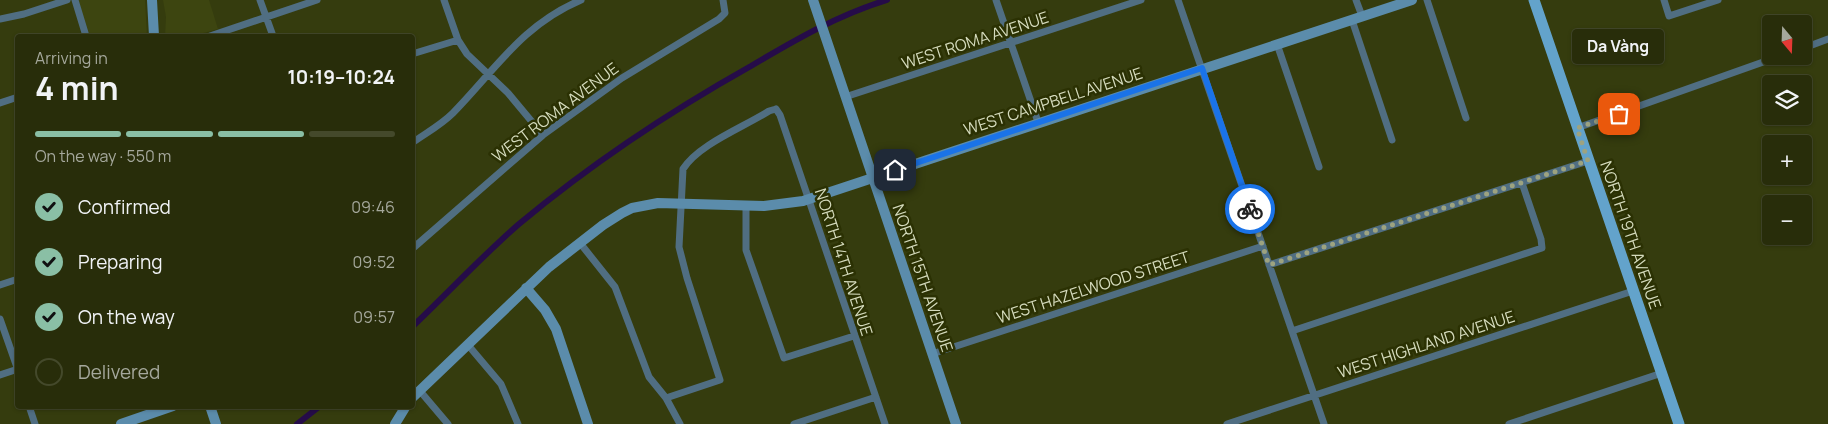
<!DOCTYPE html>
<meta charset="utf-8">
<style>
:root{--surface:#282d0a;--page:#303513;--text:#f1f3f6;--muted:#a5a89c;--line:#44492b;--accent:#8abfa5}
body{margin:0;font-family:Manrope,sans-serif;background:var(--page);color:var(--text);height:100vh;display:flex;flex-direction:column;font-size:19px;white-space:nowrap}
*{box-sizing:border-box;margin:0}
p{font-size:16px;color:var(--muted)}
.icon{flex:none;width:28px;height:28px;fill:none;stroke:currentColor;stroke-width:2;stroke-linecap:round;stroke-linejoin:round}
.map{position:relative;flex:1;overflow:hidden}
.drawer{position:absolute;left:15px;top:34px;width:400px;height:375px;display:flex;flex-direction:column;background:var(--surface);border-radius:5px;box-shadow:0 1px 4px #0004,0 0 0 1px var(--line)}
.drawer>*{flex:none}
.needle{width:32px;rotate:161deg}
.controls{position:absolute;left:1762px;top:15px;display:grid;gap:10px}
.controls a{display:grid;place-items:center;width:50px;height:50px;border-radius:5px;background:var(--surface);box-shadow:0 1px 4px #0004,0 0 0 1px var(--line);font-size:25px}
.pin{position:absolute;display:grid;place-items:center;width:42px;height:42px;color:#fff;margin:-21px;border-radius:10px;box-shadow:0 2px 8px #0006}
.courier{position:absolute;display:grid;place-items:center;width:50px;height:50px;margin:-25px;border:4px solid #1a73e8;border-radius:50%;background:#fff;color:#222;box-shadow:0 1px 6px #0007}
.bubble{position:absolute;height:35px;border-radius:5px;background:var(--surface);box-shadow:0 1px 4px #0004,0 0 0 1px var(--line);font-size:16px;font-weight:700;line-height:35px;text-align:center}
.head em{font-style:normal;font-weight:700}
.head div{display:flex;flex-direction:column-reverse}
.head{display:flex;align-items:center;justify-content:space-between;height:85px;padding:0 20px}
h1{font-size:32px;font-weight:700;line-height:38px}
.bar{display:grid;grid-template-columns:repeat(4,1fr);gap:8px 5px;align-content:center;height:60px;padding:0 20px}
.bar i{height:6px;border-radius:4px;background:var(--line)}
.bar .active{background:var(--accent)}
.bar p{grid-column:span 4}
ol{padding:0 20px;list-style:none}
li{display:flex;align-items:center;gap:15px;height:55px}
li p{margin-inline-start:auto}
li .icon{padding:5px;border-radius:50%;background:var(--accent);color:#111;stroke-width:4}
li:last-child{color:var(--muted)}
li i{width:28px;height:28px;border:2px solid var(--line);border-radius:50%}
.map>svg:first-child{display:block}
.built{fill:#3d4510}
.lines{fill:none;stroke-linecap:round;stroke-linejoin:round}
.canal{stroke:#260c49;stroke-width:6}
.street{stroke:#506e82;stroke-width:7}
.secondary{stroke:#5b8cab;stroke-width:10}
.primary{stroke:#63a3cb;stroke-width:11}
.done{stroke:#9da380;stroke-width:5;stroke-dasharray:0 9}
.route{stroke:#1a73e8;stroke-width:6}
.labels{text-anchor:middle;stroke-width:5;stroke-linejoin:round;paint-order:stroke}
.street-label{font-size:16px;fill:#d5dbbd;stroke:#2b3103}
</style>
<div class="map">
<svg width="1828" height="424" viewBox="0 0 1828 424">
<rect width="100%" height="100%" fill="#353c0e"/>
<path class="built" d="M 78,0 L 145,0 L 147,36 L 90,36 Z
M 163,0 L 209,0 L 218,29 L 193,36 L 165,36 L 166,17 Z"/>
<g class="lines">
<path class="canal" d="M 412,327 C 448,293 482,256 519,224 C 591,164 669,112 751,66 C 795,40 838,15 887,0
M 297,424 L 320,406"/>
<path class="street" d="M 75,0 L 86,36
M 260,0 L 273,36
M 444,0 L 458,40 L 467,54 L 508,93 L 543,135
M 996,0 L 1038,122
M 1178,0 L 1324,424
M 1356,0 L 1362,16
M 1427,0 L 1466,118
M 1664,0 L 1669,16 L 1718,0
M 0,19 L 24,14 L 67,0
M 1352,20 L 1392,140
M 210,36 L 317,0
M 1277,44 L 1319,167
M 1804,48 L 1828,39
M 412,54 L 458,40
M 845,97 L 1141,0
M 0,103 L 18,97
M 776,109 L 780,115 L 885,424
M 1577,128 L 1780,56
M 412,143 C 426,133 441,125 453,113 C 496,69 522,25 581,0
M 746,206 L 746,250 L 784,358 L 854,336
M 580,243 L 615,287 L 649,377 L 666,398 L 680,424
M 412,249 L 543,135 L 622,78 L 719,19 L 725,13 L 723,0
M 1269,265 L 1588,161
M 0,285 L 18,279
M 0,319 L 18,370
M 1292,331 L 1542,248 L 1541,239 L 1522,183
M 468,345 L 501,384 L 518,424
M 932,354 L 1263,246
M 0,375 L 18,369
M 420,391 L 448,424
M 666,398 L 720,380 L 687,278 L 679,247 L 683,169 C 699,144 744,127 769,111 L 776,109
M 29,406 L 35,424
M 794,424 L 876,397
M 1227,424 L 1633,291
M 1509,424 L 1662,373"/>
<path class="secondary" d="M 152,0 L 154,36
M 813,0 L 956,424
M 526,288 L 545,310 L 556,329 L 588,424
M 412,398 L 549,267 L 603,225 L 622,213 L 632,208 L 658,203 L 764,206 L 803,201 L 1412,0
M 210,406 L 216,424
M 121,424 L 173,406
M 395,424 L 406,406"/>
<path class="primary" d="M 1534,0 L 1679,424"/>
</g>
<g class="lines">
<path class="done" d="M 1250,209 L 1269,265 L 1588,161 L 1577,128 L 1619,114"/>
<path class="route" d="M 895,170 L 1202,68 L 1250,209"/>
</g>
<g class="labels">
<g class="street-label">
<text transform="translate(975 40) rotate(-18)" y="6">WEST ROMA AVENUE</text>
<text transform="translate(1053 101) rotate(-18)" y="6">WEST CAMPBELL AVENUE</text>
<text transform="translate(555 112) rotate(-37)" y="6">WEST ROMA AVENUE</text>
<text transform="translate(1631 235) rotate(71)" y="6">NORTH 19TH AVENUE</text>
<text transform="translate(844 262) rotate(72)" y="6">NORTH 14TH AVENUE</text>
<text transform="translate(923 278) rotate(71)" y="6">NORTH 15TH AVENUE</text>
<text transform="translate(1093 287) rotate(-18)" y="6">WEST HAZELWOOD STREET</text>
<text transform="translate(1426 344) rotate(-18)" y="6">WEST HIGHLAND AVENUE</text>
</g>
</g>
</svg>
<div class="controls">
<a><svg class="needle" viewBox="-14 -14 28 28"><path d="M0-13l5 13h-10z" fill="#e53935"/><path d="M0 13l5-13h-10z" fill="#a5a89c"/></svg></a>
<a><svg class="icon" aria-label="layers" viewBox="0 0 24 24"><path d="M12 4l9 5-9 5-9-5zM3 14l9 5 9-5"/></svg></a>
<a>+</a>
<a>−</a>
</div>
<div class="pin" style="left:1619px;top:114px;background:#ea580c"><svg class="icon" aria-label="bag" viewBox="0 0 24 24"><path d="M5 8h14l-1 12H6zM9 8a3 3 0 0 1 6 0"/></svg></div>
<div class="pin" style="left:895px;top:170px;background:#1f2937"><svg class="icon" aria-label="home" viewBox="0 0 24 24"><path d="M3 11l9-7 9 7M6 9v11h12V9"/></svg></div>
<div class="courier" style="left:1250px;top:209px"><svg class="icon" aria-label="bike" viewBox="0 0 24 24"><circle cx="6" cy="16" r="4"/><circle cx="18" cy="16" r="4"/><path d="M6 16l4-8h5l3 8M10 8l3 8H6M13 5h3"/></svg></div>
<div class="bubble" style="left:1572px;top:29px;width:92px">Da Vàng</div>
<section class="drawer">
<div class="head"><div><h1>4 min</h1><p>Arriving in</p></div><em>10:19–10:24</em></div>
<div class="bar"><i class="active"></i><i class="active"></i><i class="active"></i><i></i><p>On the way · 550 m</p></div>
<ol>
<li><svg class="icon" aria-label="check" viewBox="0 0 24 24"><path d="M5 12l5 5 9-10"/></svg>Confirmed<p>09:46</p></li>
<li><svg class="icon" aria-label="check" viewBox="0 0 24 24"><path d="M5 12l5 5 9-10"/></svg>Preparing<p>09:52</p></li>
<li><svg class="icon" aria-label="check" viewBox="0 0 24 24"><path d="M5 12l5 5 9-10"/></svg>On the way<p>09:57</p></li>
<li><i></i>Delivered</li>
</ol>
</section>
</div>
